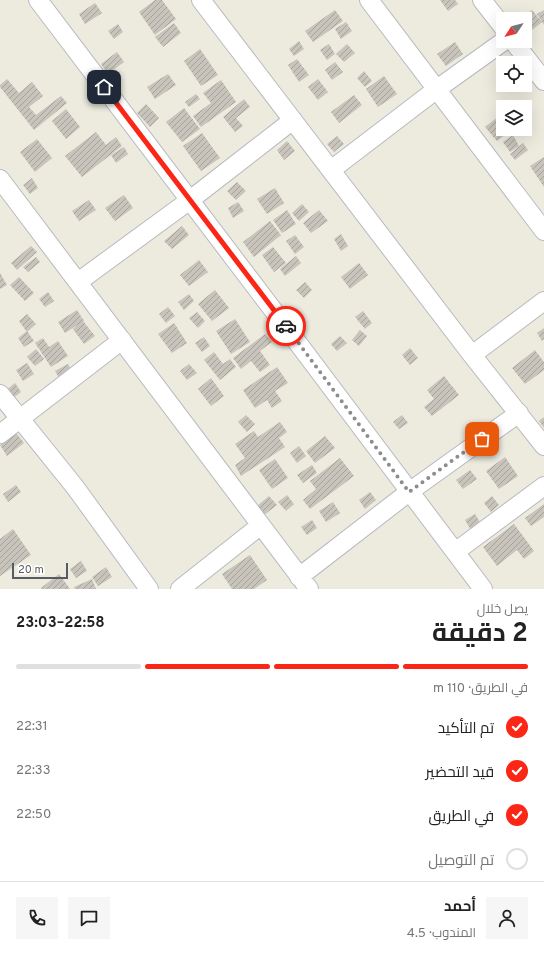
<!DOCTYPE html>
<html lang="ar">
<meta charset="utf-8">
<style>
:root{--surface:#fff;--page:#f6f6f6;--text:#222;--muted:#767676;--line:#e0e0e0;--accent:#fc2616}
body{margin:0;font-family:Overpass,Cairo,sans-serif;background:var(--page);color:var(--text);direction:rtl;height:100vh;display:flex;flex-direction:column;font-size:15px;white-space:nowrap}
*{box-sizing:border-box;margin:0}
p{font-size:13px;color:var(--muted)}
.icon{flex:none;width:22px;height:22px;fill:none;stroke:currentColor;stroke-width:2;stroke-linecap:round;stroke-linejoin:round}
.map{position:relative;height:589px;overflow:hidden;direction:ltr}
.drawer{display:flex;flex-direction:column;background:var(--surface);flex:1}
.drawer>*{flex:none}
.needle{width:26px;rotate:234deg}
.fabs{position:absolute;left:496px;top:12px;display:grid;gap:8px}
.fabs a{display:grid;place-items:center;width:36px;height:36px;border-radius:0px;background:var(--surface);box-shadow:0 4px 16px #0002;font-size:20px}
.scale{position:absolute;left:12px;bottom:10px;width:56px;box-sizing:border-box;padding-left:4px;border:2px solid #585c62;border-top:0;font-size:11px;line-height:14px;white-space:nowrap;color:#585c62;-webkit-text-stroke:3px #fff;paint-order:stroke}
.pin{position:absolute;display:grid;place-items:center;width:34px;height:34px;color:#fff;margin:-17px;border-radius:8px;box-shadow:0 2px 6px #0006}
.courier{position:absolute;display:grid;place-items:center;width:40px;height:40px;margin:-20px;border:3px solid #fc2616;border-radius:50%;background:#fff;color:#222;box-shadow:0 1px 5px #0007}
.overview em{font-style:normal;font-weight:700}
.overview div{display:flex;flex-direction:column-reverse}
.overview{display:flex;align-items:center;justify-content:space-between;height:68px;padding:0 16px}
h1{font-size:26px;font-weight:700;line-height:30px}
.bar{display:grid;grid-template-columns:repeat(4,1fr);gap:6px 4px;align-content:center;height:48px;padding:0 16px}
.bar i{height:5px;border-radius:3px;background:var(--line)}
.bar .active{background:var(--accent)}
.bar p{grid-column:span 4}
.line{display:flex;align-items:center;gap:10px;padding:0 16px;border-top:1px solid var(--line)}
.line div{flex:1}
.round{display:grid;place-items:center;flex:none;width:42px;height:42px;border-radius:0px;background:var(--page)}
ol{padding:0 16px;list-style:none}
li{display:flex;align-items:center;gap:12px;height:44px}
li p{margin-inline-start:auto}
li .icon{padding:4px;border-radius:50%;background:var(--accent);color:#fff;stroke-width:4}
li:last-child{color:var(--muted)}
li i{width:22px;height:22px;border:2px solid var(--line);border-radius:50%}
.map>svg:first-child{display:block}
.building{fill:url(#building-hatch)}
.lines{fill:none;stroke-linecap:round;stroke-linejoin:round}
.street-casing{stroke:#b7bac0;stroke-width:20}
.street{stroke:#fff;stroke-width:18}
.done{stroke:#8c8e8d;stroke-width:4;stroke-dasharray:0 7.2}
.route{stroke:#fc2616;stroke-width:5}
</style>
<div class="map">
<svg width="544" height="589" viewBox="0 0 544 589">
<defs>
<pattern id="building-hatch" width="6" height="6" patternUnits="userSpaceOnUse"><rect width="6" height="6" fill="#c8c4bc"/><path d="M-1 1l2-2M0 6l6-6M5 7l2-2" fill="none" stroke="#a5a29c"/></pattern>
</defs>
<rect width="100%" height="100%" fill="#edeade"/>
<path class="building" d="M 155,0 L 162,0 L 176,19 L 155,35 L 139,12 Z
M 440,0 L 455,0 L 458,4 L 448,11 Z
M 95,3 L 102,13 L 85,24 L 79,14 Z
M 335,10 L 343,21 L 313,42 L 305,31 Z
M 532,10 L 542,22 L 526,35 L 525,19 L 520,19 Z
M 544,10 L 544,25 L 537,14 Z
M 346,22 L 352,31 L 341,39 L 335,29 Z
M 174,23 L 181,33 L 163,47 L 155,37 Z
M 118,24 L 123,32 L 114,39 L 108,31 Z
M 299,41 L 304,49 L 294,56 L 289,49 Z
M 455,42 L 463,54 L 446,66 L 437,54 Z
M 329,44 L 335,54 L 327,60 L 320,50 Z
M 347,44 L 355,53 L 344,62 L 336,54 Z
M 200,49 L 218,75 L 201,86 L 184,61 Z
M 117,52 L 124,62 L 108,74 L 101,64 Z
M 297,59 L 309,75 L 299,82 L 288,65 Z
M 335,62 L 343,72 L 332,80 L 325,70 Z
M 364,71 L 372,81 L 365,87 L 357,78 Z
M 168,74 L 176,85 L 155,99 L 147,87 Z
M 384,76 L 397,94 L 378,107 L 366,89 Z
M 7,79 L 19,93 L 32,82 L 43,96 L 29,107 L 36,115 L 61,96 L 67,103 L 34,130 L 0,87 L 0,85 Z
M 318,79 L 328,92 L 318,100 L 308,87 Z
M 221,80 L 236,102 L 201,127 L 193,116 L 211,103 L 203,93 Z
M 196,94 L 200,99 L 189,107 L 185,102 Z
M 354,95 L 362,105 L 339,123 L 331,112 Z
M 244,99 L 250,107 L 236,118 L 243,126 L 235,132 L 223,117 Z
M 146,104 L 159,118 L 150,127 L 137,113 Z
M 184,108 L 200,129 L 182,142 L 166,122 Z
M 66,109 L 80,127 L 66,139 L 52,121 Z
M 503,113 L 503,129 L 513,129 L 497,141 L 485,127 Z
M 96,132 L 106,145 L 116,137 L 122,146 L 82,177 L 65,156 Z
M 202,133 L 220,158 L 201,171 L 183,146 Z
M 513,135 L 519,146 L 510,152 L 503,142 Z
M 337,136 L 344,144 L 334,152 L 327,144 Z
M 37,139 L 52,158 L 35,172 L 20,152 Z
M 287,141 L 295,151 L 284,160 L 277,150 Z
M 523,143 L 528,150 L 515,160 L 510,154 Z
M 124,147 L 128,154 L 116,163 L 111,155 Z
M 544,157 L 544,187 L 530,166 Z
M 32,178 L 38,188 L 30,194 L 23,185 Z
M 237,182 L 246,191 L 236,200 L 227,191 Z
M 275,188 L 284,203 L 267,214 L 257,199 Z
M 124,195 L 133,208 L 115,221 L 105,208 Z
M 89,200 L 96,210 L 79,221 L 72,211 Z
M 238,202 L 244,211 L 233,218 L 228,208 Z
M 302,204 L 309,212 L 299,221 L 292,213 Z
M 287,210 L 296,224 L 282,233 L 273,220 Z
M 319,210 L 328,221 L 311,233 L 303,223 Z
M 270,221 L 281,235 L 254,257 L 243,242 Z
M 182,226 L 189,235 L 172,249 L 164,241 Z
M 341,234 L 348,246 L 341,251 L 334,239 Z
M 295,235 L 304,247 L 295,254 L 286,241 Z
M 31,246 L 37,252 L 17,270 L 11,263 Z
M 273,247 L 286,263 L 274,272 L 262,255 Z
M 296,256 L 301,263 L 285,276 L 280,269 Z
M 36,257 L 40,262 L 28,272 L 23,267 Z
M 199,260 L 208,272 L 189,286 L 180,275 Z
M 359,263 L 368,275 L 350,289 L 341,277 Z
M 0,273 L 7,285 L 0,289 Z
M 19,277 L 34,293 L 25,301 L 10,285 Z
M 305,282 L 312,290 L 304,298 L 296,290 Z
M 215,290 L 229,308 L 212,321 L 198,304 Z
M 48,292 L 54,301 L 45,307 L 39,299 Z
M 189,294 L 194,301 L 184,310 L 178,302 Z
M 168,307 L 175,316 L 166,323 L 159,314 Z
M 77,310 L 84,321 L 65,333 L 58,322 Z
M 363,311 L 372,323 L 365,329 L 355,317 Z
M 197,312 L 205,321 L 198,328 L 189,318 Z
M 27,314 L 36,324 L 27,332 L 19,321 Z
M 235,319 L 250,342 L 231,354 L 216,331 Z
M 83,321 L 95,336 L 84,344 L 73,329 Z
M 174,323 L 187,343 L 172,353 L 158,334 Z
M 544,328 L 544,339 L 542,341 L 537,333 Z
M 360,330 L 367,336 L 359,346 L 352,340 Z
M 27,331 L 34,341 L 24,347 L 18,338 Z
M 265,334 L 272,342 L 260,351 L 270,365 L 260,372 L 251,361 L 241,369 L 233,358 Z
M 340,336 L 347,343 L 337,351 L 331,344 Z
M 204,337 L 210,346 L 202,352 L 195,343 Z
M 43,338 L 49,347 L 58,341 L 68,356 L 51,367 L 35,343 Z
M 410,348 L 418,358 L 410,365 L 402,355 Z
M 36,349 L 44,359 L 35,366 L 27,357 Z
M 535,350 L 544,362 L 544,370 L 525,384 L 512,368 Z
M 214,352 L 223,364 L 230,359 L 236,367 L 220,380 L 204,360 Z
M 27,363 L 34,374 L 23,381 L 16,370 Z
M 68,364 L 73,373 L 61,381 L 55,371 Z
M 189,364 L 197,373 L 187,380 L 180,371 Z
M 277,367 L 288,383 L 275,391 L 282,401 L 272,408 L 267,400 L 255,408 L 243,390 Z
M 444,376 L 459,395 L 432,416 L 424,407 L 434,399 L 427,390 Z
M 211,378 L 224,396 L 211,406 L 198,389 Z
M 15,383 L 21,392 L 12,399 L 5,391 Z
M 246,415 L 255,424 L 247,432 L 238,422 Z
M 402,415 L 408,423 L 399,429 L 393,422 Z
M 544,417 L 544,428 L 539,421 Z
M 280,422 L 287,432 L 279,438 L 285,447 L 241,476 L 235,465 L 245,458 L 235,444 L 254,431 L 258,437 Z
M 16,433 L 24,443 L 7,456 L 0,445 Z
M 325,436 L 335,448 L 315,463 L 306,451 Z
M 299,446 L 306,456 L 297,463 L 290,453 Z
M 505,457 L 518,476 L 499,489 L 486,471 Z
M 340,458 L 354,476 L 310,509 L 303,500 L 316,489 L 310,481 Z
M 275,459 L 288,478 L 272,489 L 259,470 Z
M 312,465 L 317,473 L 303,483 L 297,475 Z
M 470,470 L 477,479 L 463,489 L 456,480 Z
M 16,485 L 21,492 L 8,502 L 3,494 Z
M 370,492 L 376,500 L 365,509 L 359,500 Z
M 287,495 L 294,504 L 286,511 L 278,502 Z
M 269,496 L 277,505 L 264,515 L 257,506 Z
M 492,496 L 499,505 L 491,512 L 484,503 Z
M 333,502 L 340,513 L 326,522 L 319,511 Z
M 544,504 L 544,517 L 531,526 L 525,518 Z
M 475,514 L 481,524 L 471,530 L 465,520 Z
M 312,520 L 317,528 L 307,535 L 301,527 Z
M 514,524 L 534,551 L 524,559 L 517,550 L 497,566 L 483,547 Z
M 13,529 L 31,555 L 0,576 L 0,539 Z
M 250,555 L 267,580 L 254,589 L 232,589 L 222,574 Z
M 81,561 L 87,571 L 76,578 L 70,569 Z
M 106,567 L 112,577 L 98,586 L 92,577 Z
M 59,574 L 70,589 L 42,589 L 41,588 Z
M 92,579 L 96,589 L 75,589 L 74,587 Z"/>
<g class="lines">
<g class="street-casing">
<path id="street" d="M 38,0 L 270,306 L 483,589
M 201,0 L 472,355 L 544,446
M 369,0 L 544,231
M 482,0 L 503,27
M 513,41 L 544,81
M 331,170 L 437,89 L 504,41
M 0,179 L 309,589
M 78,282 L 190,200 L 293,120
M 472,355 L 544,301
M 0,394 L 75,487 L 149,589
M 0,434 L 122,340
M 455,552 L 544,486
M 299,577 L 409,492 L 519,413
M 180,589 L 261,525"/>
</g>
<use href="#street" class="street"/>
</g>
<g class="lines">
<path class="done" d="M 286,326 L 409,492 L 482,439"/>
<path class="route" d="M 104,87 L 286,326"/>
</g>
</svg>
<div class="fabs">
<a><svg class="needle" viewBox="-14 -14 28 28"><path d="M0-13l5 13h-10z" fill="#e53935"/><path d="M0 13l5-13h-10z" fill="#767676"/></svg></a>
<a><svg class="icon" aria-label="locate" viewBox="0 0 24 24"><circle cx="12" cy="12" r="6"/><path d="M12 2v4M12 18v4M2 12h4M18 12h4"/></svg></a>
<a><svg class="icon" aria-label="layers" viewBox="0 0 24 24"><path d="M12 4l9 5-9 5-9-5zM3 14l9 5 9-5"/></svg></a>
</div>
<div class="scale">20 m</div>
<div class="pin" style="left:482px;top:439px;background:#ea580c"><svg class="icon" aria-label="bag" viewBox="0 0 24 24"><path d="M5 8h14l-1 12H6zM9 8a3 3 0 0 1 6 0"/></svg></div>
<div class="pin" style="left:104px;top:87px;background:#1f2937"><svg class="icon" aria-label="home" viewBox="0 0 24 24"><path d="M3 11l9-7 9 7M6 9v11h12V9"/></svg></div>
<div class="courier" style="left:286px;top:326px"><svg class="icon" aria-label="car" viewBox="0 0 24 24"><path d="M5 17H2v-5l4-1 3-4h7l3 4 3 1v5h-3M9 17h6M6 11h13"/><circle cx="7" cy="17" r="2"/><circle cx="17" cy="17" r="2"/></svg></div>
</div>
<section class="drawer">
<div class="overview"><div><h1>2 دقيقة</h1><p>يصل خلال</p></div><em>22:58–23:03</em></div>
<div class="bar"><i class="active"></i><i class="active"></i><i class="active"></i><i></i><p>في الطريق · 110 m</p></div>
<ol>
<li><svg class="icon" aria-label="check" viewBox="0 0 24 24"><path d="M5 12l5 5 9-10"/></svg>تم التأكيد<p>22:31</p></li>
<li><svg class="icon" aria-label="check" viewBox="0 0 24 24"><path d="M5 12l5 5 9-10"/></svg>قيد التحضير<p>22:33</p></li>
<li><svg class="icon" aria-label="check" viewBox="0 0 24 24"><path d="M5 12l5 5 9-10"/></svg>في الطريق<p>22:50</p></li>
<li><i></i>تم التوصيل</li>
</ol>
<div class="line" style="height:72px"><a class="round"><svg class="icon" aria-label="person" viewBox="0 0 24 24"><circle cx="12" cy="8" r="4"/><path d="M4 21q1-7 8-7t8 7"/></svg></a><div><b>أحمد</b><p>المندوب · 4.5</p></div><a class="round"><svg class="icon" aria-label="chat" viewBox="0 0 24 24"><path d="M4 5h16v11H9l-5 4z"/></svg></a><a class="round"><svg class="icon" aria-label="phone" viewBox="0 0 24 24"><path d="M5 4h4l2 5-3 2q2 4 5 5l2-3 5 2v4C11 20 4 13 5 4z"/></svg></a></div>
</section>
